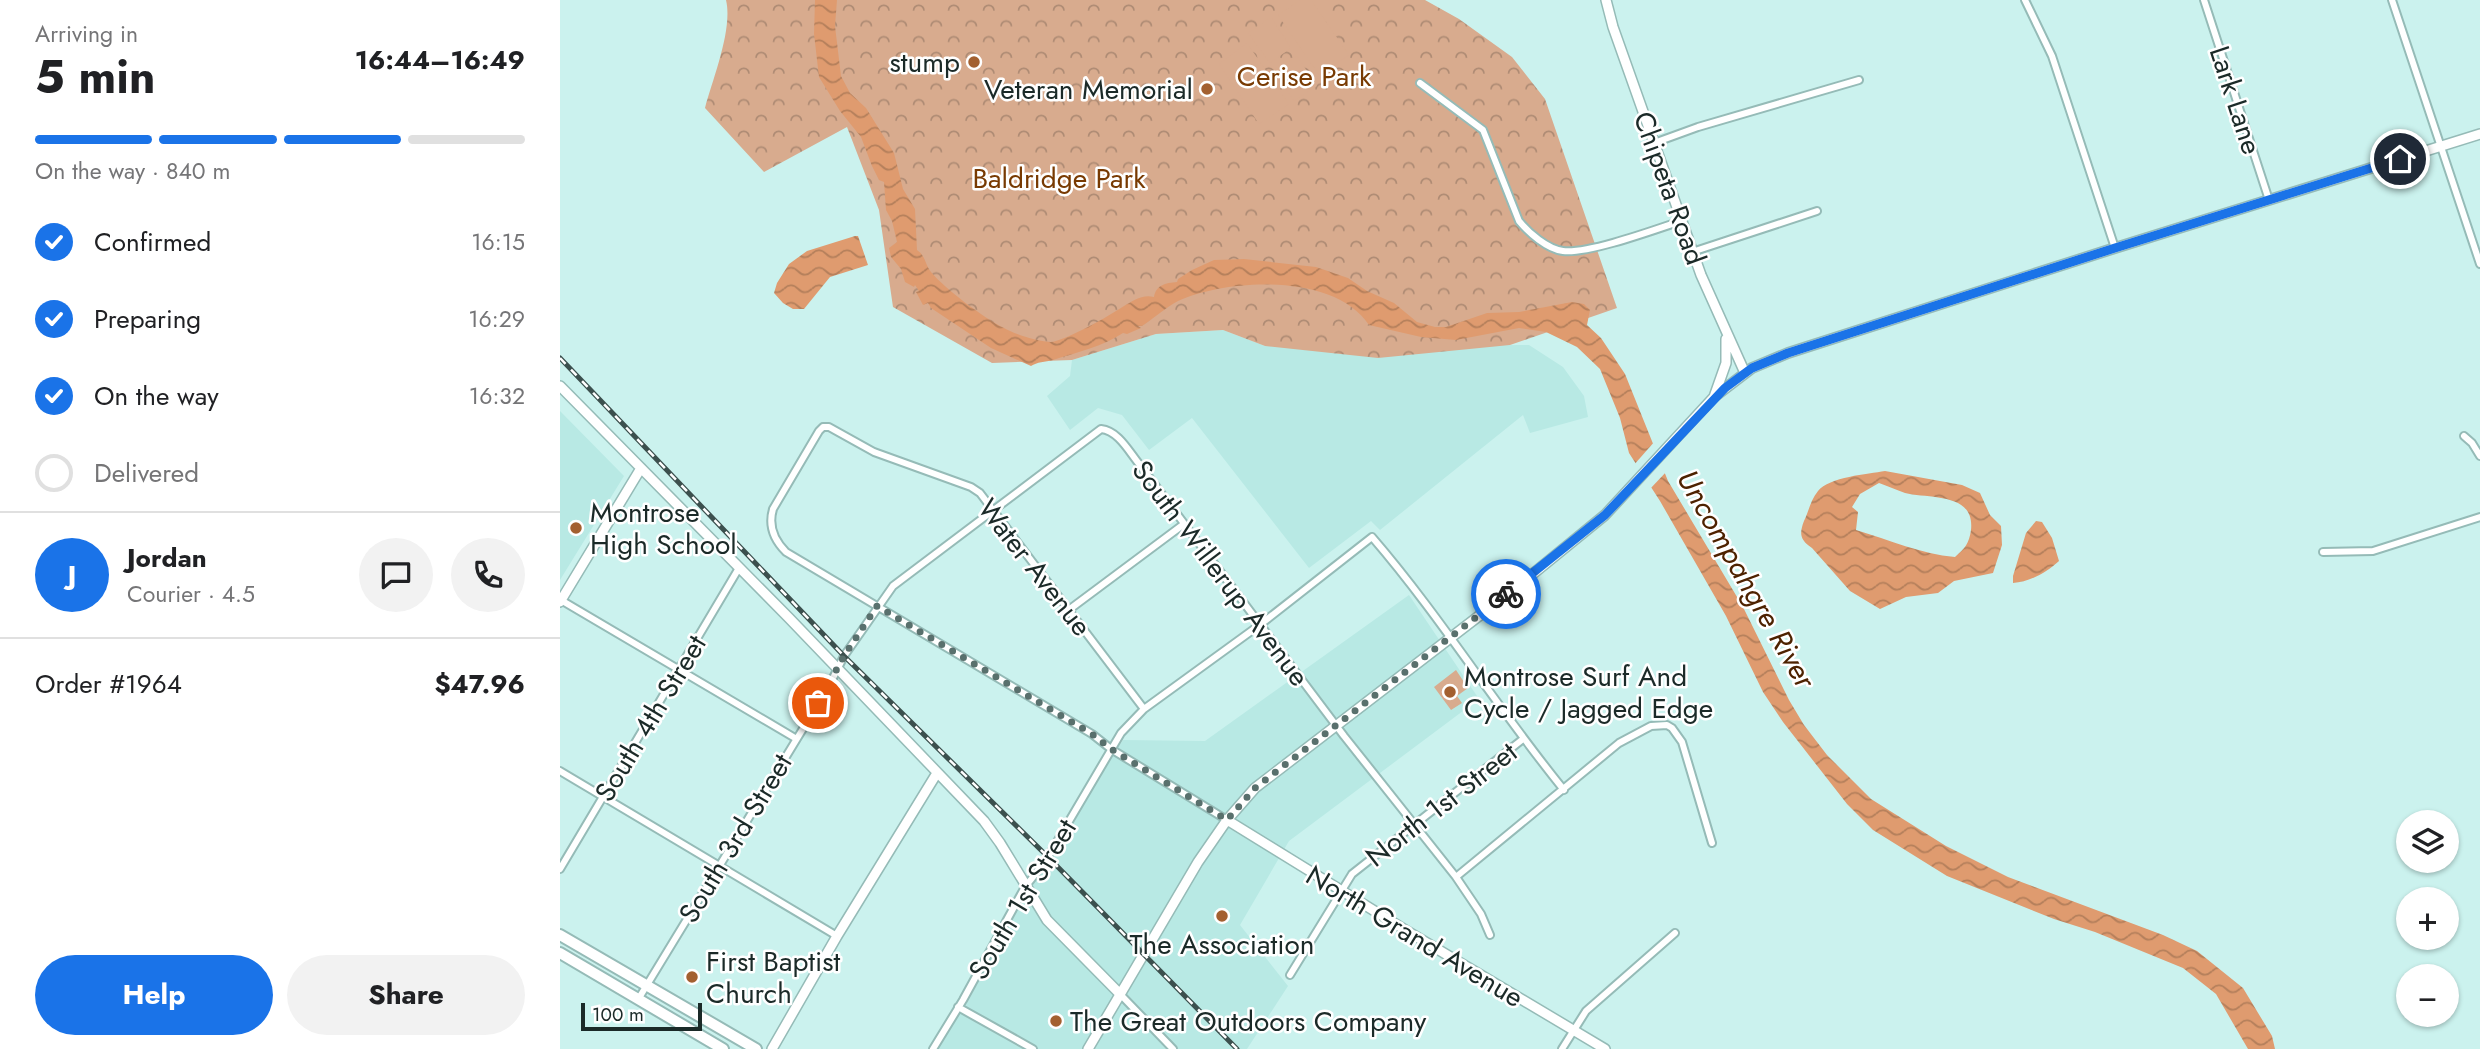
<!DOCTYPE html>
<meta charset="utf-8">
<style>
:root{--surface:#fff;--page:#f2f2f2;--text:#202124;--muted:#757577;--line:#e0e0e0;--accent:#1a73e8}
body{margin:0;font-family:Jost,sans-serif;background:var(--page);color:var(--text);height:100vh;display:flex;flex-direction:column;font-size:26px;white-space:nowrap}
*{box-sizing:border-box;margin:0}
p{font-size:23px;color:var(--muted)}
.icon{flex:none;width:38px;height:38px;fill:none;stroke:currentColor;stroke-width:2;stroke-linecap:round;stroke-linejoin:round}
.map{position:relative;flex:1;overflow:hidden}
.side{display:flex;flex-direction:column;background:var(--surface);width:560px}
.side>*{flex:none}
.buttons{position:absolute;left:1836px;top:810px;display:grid;gap:14px}
.buttons a{display:grid;place-items:center;width:63px;height:63px;border-radius:50%;background:var(--surface);box-shadow:0 2px 5px #0004;font-size:35px}
.scale{position:absolute;left:21px;bottom:18px;width:121px;box-sizing:border-box;padding-left:7px;border:4px solid #1b2a28;border-top:0;font-size:19px;line-height:24px;white-space:nowrap;color:#1b2a28;-webkit-text-stroke:5px #fff;paint-order:stroke}
.pin{position:absolute;display:grid;place-items:center;width:60px;height:60px;color:#fff;margin:-30px;border:4px solid #fff;border-radius:50%;box-shadow:0 2px 7px #0007}
.courier{position:absolute;display:grid;place-items:center;width:70px;height:70px;margin:-35px;border:5px solid #1a73e8;border-radius:50%;background:#fff;color:#222;box-shadow:0 2px 9px #0007}
.summary em{font-style:normal;font-weight:700}
.summary div{display:flex;flex-direction:column-reverse}
.summary{display:flex;align-items:center;justify-content:space-between;height:119px;padding:0 35px}
h1{font-size:46px;font-weight:700;line-height:52px}
.bar{display:grid;grid-template-columns:repeat(4,1fr);gap:10px 7px;align-content:center;height:84px;padding:0 35px}
.bar i{height:9px;border-radius:5px;background:var(--line)}
.bar .active{background:var(--accent)}
.bar p{grid-column:span 4}
.line{display:flex;align-items:center;gap:18px;padding:0 35px;border-top:2px solid var(--line)}
.line div{flex:1}
.round{display:grid;place-items:center;flex:none;width:74px;height:74px;border-radius:37px;background:var(--page)}
ol{padding:0 35px;list-style:none}
li{display:flex;align-items:center;gap:21px;height:77px}
li p{margin-inline-start:auto}
li .icon{padding:7px;border-radius:50%;background:var(--accent);color:#fff;stroke-width:4}
li:last-child{color:var(--muted)}
li i{width:38px;height:38px;border:4px solid var(--line);border-radius:50%}
.action{display:flex;gap:14px;margin-top:auto;padding:14px 35px}
.action a{flex:1;height:80px;border-radius:42px;background:var(--accent);color:#fff;font-size:28px;font-weight:700;line-height:80px;text-align:center}
.action a+a{background:var(--page);color:var(--text)}
main{display:flex;flex:1;min-height:0}
.map>svg:first-child{display:block}
.built{fill:#b8e9e4}
.park{fill:url(#park-crowns)}
.pitch{fill:#d8ab8e}
.water{fill:url(#water-waves);fill-rule:evenodd}
.pier{fill:#cbf2ee}
.lines{fill:none;stroke-linecap:round;stroke-linejoin:round}
.street-casing{stroke:#95bbb7;stroke-width:10}
.secondary-casing{stroke:#95bbb7;stroke-width:12}
.highway-casing{stroke:#95bbb7;stroke-width:14}
.street{stroke:#fff;stroke-width:6}
.secondary{stroke:#fff;stroke-width:9}
.highway{stroke:#fff;stroke-width:10}
.rail-casing{stroke:#3c504e;stroke-width:5}
.rail{stroke:#fff;stroke-width:2.5;stroke-dasharray:8;stroke-linecap:butt}
.done{stroke:#59706d;stroke-width:7;stroke-dasharray:0 12.6}
.route{stroke:#1a73e8;stroke-width:9}
.poi-dot{fill:#a36030;stroke:#fff;stroke-width:2.5}
.labels{text-anchor:middle;stroke-width:5;stroke-linejoin:round;paint-order:stroke}
.poi-label{font-size:28px;fill:#1b2a28;stroke:#fff;text-anchor:start}
.park-label{font-size:28px;fill:#783a02;stroke:#fff}
.street-label{font-size:28px;fill:#1b2a28;stroke:#fff}
.water-label{font-size:30px;font-style:italic;fill:#4d2200;stroke:#fff}
</style>
<main>
<section class="side">
<div class="summary"><div><h1>5 min</h1><p>Arriving in</p></div><em>16:44–16:49</em></div>
<div class="bar"><i class="active"></i><i class="active"></i><i class="active"></i><i></i><p>On the way · 840 m</p></div>
<ol>
<li><svg class="icon" aria-label="check" viewBox="0 0 24 24"><path d="M5 12l5 5 9-10"/></svg>Confirmed<p>16:15</p></li>
<li><svg class="icon" aria-label="check" viewBox="0 0 24 24"><path d="M5 12l5 5 9-10"/></svg>Preparing<p>16:29</p></li>
<li><svg class="icon" aria-label="check" viewBox="0 0 24 24"><path d="M5 12l5 5 9-10"/></svg>On the way<p>16:32</p></li>
<li><i></i>Delivered</li>
</ol>
<div class="line" style="height:126px"><b class="round" style="background:var(--accent);color:#fff">J</b><div><b>Jordan</b><p>Courier · 4.5</p></div><a class="round"><svg class="icon" aria-label="chat" viewBox="0 0 24 24"><path d="M4 5h16v11H9l-5 4z"/></svg></a><a class="round"><svg class="icon" aria-label="phone" viewBox="0 0 24 24"><path d="M5 4h4l2 5-3 2q2 4 5 5l2-3 5 2v4C11 20 4 13 5 4z"/></svg></a></div>
<div class="line" style="height:91px"><div>Order #1964</div><b>$47.96</b></div>
<div class="action"><a>Help</a><a>Share</a></div>
</section>
<div class="map">
<svg width="1920" height="1049" viewBox="0 0 1920 1049">
<defs>
<pattern id="park-crowns" width="20" height="18" patternUnits="userSpaceOnUse" patternTransform="scale(1.75)"><rect width="20" height="18" fill="#d8ab8e"/><path d="M2 6a3 3 0 1 1 6 0M12 15a3 3 0 1 1 6 0" fill="none" stroke="#ae8b74"/></pattern>
<pattern id="water-waves" width="16" height="10" patternUnits="userSpaceOnUse" patternTransform="scale(1.75)"><rect width="16" height="10" fill="#df9b6f"/><path d="M0 5q4-4 8 0t8 0" fill="none" stroke="#b47f5b"/></pattern>
</defs>
<rect width="100%" height="100%" fill="#cbf2ee"/>
<path class="built" d="M 663,330 L 705,346 L 969,345 L 1003,367 L 1024,396 L 1028,417 L 970,433 L 963,415 L 820,530 L 811,521 L 749,568 L 632,418 L 589,450 L 562,415 L 538,408 L 510,430 L 487,396 L 510,376 L 512,360 L 596,334 Z
M 0,411 L 64,476 L 0,580 Z
M 849,595 L 919,699 L 729,841 L 680,925 L 728,986 L 687,1049 L 373,1049 L 465,887 L 563,740 L 645,741 Z"/>
<path class="park" d="M 166,0 L 865,0 L 899,19 L 952,57 L 985,99 L 1057,308 L 950,345 L 818,358 L 705,346 L 663,330 L 596,334 L 512,360 L 432,363 L 333,307 L 319,210 L 287,127 L 204,172 L 145,108 C 153,78 173,29 166,0 Z"/>
<path class="pitch" d="M 740,0 L 751,0 L 789,55 L 759,75 L 718,15 Z
M 711,17 L 731,48 L 710,63 L 688,33 Z
M 687,43 L 729,104 L 699,124 L 659,64 Z
M 737,56 L 757,86 L 734,101 L 714,71 Z
M 896,670 L 908,688 L 897,696 L 902,703 L 891,710 L 874,687 Z"/>
<path class="water" d="M 255,0 L 277,0 L 275,26 L 281,76 L 290,93 L 306,108 L 334,153 L 343,189 L 355,209 L 357,250 C 366,256 365,265 371,272 C 385,289 424,318 444,328 C 454,334 480,342 491,342 C 507,340 549,316 564,306 C 573,301 582,294 594,297 C 596,285 605,283 617,282 L 618,279 L 632,270 L 654,260 L 684,259 L 756,267 L 788,278 L 807,291 L 834,303 L 857,322 L 875,327 L 886,327 L 927,313 L 959,312 L 1012,302 L 1024,304 L 1030,310 L 1027,325 L 1041,338 L 1065,374 L 1108,481 L 1183,607 L 1229,700 L 1244,725 L 1267,755 L 1311,799 L 1386,846 L 1448,877 L 1603,935 L 1637,951 L 1683,988 L 1712,1036 L 1715,1049 L 1688,1049 L 1656,994 L 1623,968 L 1535,932 L 1494,919 L 1387,876 L 1313,830 L 1287,804 L 1223,722 L 1203,692 L 1166,616 L 1100,501 L 1069,453 L 1060,418 L 1040,369 L 1017,347 L 986,332 L 959,328 L 896,340 L 861,337 L 809,325 C 775,273 668,278 618,301 C 605,308 594,318 582,326 L 578,326 L 581,328 L 567,334 L 563,333 C 544,346 515,353 493,360 C 485,362 477,362 471,366 L 431,348 L 371,308 L 368,303 L 363,305 L 356,292 L 359,291 L 355,285 L 354,287 L 345,282 L 341,269 L 331,257 L 329,248 L 337,242 L 332,221 L 326,210 L 324,182 L 319,180 L 312,166 L 301,137 L 280,111 L 259,77 L 254,34 Z
M 295,236 L 298,236 L 308,265 L 270,277 L 244,309 L 233,309 L 223,303 L 214,293 L 217,283 L 229,264 L 247,251 Z
M 1325,471 L 1402,485 L 1420,493 L 1430,515 L 1441,526 L 1442,545 L 1433,573 L 1394,581 L 1378,593 L 1346,597 L 1320,609 L 1290,591 L 1252,548 C 1240,540 1239,534 1244,521 C 1249,511 1250,501 1258,491 C 1269,477 1308,474 1325,471 ZM 1319,483 C 1328,486 1336,490 1345,493 C 1369,499 1415,492 1411,530 C 1409,544 1405,548 1395,557 C 1361,554 1330,540 1296,530 L 1298,512 L 1292,507 L 1300,494 Z
M 1476,521 L 1482,522 L 1492,538 L 1499,561 C 1487,572 1470,582 1453,583 L 1453,576 L 1466,533 Z"/>
<path class="pier" d="M 1095,441 L 1108,470 L 1089,490 L 1073,466 Z"/>
<g class="lines">
<g class="street-casing">
<path id="street" d="M 1465,0 L 1492,56 L 1555,248
M 1644,0 L 1709,200
M 1832,0 L 1920,264
M 860,83 L 923,130 L 959,221 C 969,233 987,249 1003,251 C 1028,254 1094,230 1121,221
M 1094,143 L 1138,127 L 1299,80
M 1132,252 L 1257,211
M 1904,436 L 1912,443 L 1920,456
M 1763,552 L 1813,551 L 1920,517
M 1,600 L 235,738
M 510,609 L 624,524
M 584,709 L 420,493 L 411,487 L 314,452 L 269,427 L 263,427 L 259,431 L 213,509 C 208,526 214,540 226,552 L 532,734 L 551,749 L 667,820
M 0,771 L 277,936
M 0,869 L 179,568
M 896,877 L 1059,743 L 1091,726 L 1107,725 L 1112,728 L 1122,742 L 1152,843
M 730,975 L 792,874 L 963,739
M 560,994 L 613,1049
M 79,998 L 269,686 L 284,656 L 333,586 L 541,429 C 559,431 569,452 580,465 L 784,736 L 896,877 L 921,914 L 930,935
M 398,1007 L 473,1049
M 373,1049 L 403,1000 L 465,887 L 485,862 L 561,733 L 584,709 L 701,624 L 812,537 C 881,617 937,708 1004,790
M 1002,1049 L 1026,1011 L 1115,933"/>
</g>
<g class="secondary-casing">
<path id="secondary" d="M 1046,0 L 1053,27 L 1141,275 L 1185,373
M 0,386 L 229,618 L 424,821 L 440,843 L 487,920 L 560,994
M 1154,397 L 1166,363 L 1166,339
M 0,602 L 81,468
M 667,820 L 847,931 L 1045,1049
M 212,1049 L 277,936 L 377,773
M 528,1049 L 638,862 L 667,820 L 695,788 L 958,586 L 1045,515 L 1154,397 L 1192,368 L 1228,353 L 1555,248 L 1920,134"/>
</g>
<g class="highway-casing">
<path id="highway" d="M 0,935 L 196,1049
M 0,953 L 163,1049"/>
</g>
<use href="#street" class="street"/>
<use href="#secondary" class="secondary"/>
<use href="#highway" class="highway"/>
<g class="rail-casing">
<path id="rail" d="M 0,358 L 284,656 L 488,857 L 677,1049"/>
</g>
<use href="#rail" class="rail"/>
</g>
<g class="lines">
<path class="done" d="M 258,703 L 284,656 L 317,606 L 532,734 L 551,749 L 667,820 L 695,788 L 946,594"/>
<path class="route" d="M 946,594 L 1045,515 L 1165,388 L 1192,368 L 1228,353 L 1555,248 L 1840,159"/>
</g>
<g class="poi-dot">
<circle cx="414" cy="62" r="7"/>
<circle cx="647" cy="89" r="7"/>
<circle cx="16" cy="528" r="7"/>
<circle cx="890" cy="692" r="7"/>
<circle cx="662" cy="916" r="7"/>
<circle cx="132" cy="977" r="7"/>
<circle cx="496" cy="1021" r="7"/>
</g>
<g class="labels">
<g class="poi-label">
<text x="400" y="72" text-anchor="end">stump</text>
<text x="633" y="99" text-anchor="end">Veteran Memorial</text>
<text x="30" y="522">Montrose<tspan x="30" dy="32">High School</tspan></text>
<text x="904" y="686">Montrose Surf And<tspan x="904" dy="32">Cycle / Jagged Edge</tspan></text>
<text x="662" y="954" text-anchor="middle">The Association</text>
<text x="146" y="971">First Baptist<tspan x="146" dy="32">Church</tspan></text>
<text x="510" y="1031">The Great Outdoors Company</text>
</g>
<g class="park-label">
<text x="744" y="86">Cerise Park</text>
<text x="499" y="188">Baldridge Park</text>
</g>
<g class="street-label">
<text transform="translate(1676 100) rotate(72)" y="10">Lark Lane</text>
<text transform="translate(1110 188) rotate(70)" y="10">Chipeta Road</text>
<text transform="translate(475 567) rotate(52)" y="10">Water Avenue</text>
<text transform="translate(661 573) rotate(53)" y="10">South Willerup Avenue</text>
<text transform="translate(90 718) rotate(-59)" y="10">South 4th Street</text>
<text transform="translate(881 804) rotate(-38)" y="10">North 1st Street</text>
<text transform="translate(175 838) rotate(-59)" y="10">South 3rd Street</text>
<text transform="translate(462 899) rotate(-59)" y="10">South 1st Street</text>
<text transform="translate(855 936) rotate(31)" y="10">North Grand Avenue</text>
</g>
<g class="water-label">
<text transform="translate(1186 579) rotate(60)" y="10">Uncompahgre River</text>
</g>
</g>
</svg>
<div class="buttons">
<a><svg class="icon" aria-label="layers" viewBox="0 0 24 24"><path d="M12 4l9 5-9 5-9-5zM3 14l9 5 9-5"/></svg></a>
<a>+</a>
<a>−</a>
</div>
<div class="scale">100 m</div>
<div class="pin" style="left:258px;top:703px;background:#ea580c"><svg class="icon" aria-label="bag" viewBox="0 0 24 24"><path d="M5 8h14l-1 12H6zM9 8a3 3 0 0 1 6 0"/></svg></div>
<div class="pin" style="left:1840px;top:159px;background:#1f2937"><svg class="icon" aria-label="home" viewBox="0 0 24 24"><path d="M3 11l9-7 9 7M6 9v11h12V9"/></svg></div>
<div class="courier" style="left:946px;top:594px"><svg class="icon" aria-label="bike" viewBox="0 0 24 24"><circle cx="6" cy="16" r="4"/><circle cx="18" cy="16" r="4"/><path d="M6 16l4-8h5l3 8M10 8l3 8H6M13 5h3"/></svg></div>
</div>
</main>
